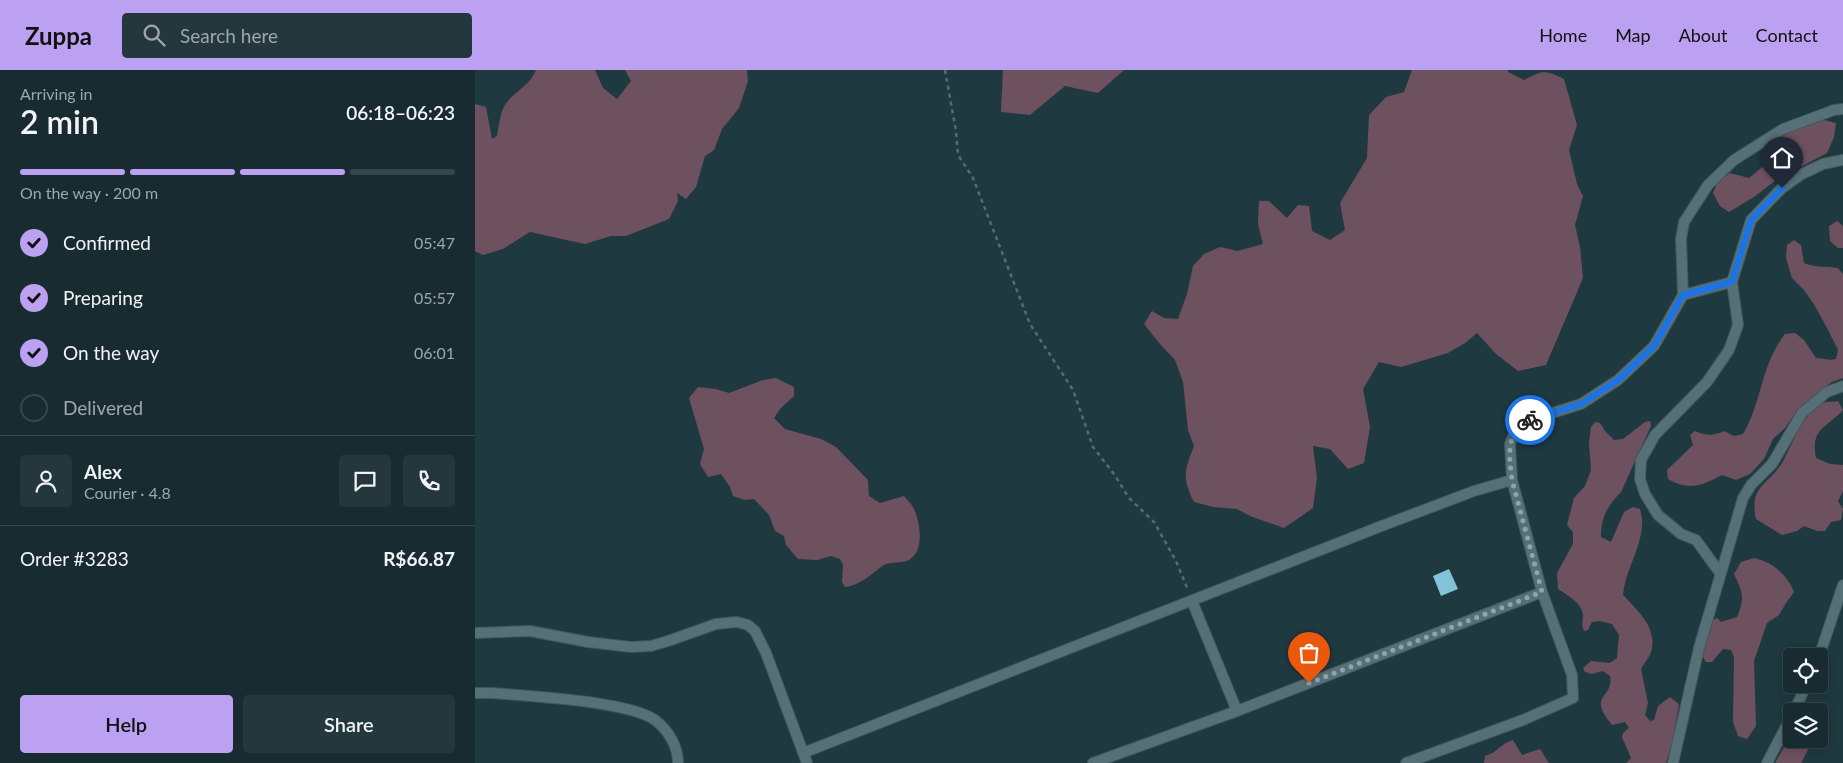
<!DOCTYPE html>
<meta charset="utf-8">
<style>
:root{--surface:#172b30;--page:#24373c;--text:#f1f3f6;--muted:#9ea7ab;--line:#36474c;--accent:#bca0f2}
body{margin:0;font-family:Lato,sans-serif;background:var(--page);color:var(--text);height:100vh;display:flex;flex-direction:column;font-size:19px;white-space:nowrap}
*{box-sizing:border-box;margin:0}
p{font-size:16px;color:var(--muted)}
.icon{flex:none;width:28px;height:28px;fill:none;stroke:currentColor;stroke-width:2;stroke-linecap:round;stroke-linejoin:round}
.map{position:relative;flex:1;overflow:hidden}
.drawer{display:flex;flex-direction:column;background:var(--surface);width:475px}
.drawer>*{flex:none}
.tools{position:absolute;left:1308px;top:578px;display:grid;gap:10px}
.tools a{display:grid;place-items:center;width:45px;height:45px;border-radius:5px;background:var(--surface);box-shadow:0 2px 12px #0003,0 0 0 1px var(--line);font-size:25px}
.pin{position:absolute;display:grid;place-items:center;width:42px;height:42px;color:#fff;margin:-51px -21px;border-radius:50% 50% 50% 0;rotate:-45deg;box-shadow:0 0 5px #0007}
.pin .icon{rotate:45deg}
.courier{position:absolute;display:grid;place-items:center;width:50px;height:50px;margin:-25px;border:4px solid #1a73e8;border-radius:50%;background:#fff;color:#222;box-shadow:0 1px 6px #0007}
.head em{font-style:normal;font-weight:600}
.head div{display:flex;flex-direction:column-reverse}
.head{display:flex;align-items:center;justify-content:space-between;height:85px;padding:0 20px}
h1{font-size:32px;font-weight:600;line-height:38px}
.bar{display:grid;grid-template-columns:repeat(4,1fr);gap:8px 5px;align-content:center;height:60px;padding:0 20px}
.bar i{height:6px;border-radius:4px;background:var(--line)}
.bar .on{background:var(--accent)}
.bar p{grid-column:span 4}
.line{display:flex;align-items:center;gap:12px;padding:0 20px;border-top:1px solid var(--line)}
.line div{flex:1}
.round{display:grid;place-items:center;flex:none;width:52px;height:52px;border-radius:5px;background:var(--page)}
ol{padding:0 20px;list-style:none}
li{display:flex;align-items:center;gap:15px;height:55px}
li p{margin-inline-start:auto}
li .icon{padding:5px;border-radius:50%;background:var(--accent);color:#111;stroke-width:4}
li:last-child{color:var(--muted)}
li i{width:28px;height:28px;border:2px solid var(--line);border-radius:50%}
.action{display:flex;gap:10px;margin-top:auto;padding:10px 20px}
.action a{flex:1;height:58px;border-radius:5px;background:var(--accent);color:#111;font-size:20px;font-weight:600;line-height:58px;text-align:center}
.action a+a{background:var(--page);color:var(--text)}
header{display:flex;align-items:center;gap:30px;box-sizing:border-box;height:70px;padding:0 25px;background:var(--accent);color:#111}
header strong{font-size:24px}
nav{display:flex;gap:28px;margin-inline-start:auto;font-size:18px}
.search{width:350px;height:45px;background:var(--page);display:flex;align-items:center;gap:12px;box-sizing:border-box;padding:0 18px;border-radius:5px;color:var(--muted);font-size:19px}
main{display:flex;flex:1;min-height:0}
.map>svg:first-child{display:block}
.green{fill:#6e515e}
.building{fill:#81c4d8}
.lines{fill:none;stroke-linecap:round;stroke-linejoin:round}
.street-casing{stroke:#3f575d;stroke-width:12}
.path{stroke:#556c72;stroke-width:2.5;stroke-dasharray:4 4;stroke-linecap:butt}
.street{stroke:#567078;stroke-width:10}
.done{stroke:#91a4aa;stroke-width:5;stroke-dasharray:0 9}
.route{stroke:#1a73e8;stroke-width:6}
</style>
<header>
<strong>Zuppa</strong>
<div class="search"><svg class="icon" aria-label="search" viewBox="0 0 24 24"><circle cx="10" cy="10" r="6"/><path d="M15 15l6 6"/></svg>Search here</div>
<nav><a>Home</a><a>Map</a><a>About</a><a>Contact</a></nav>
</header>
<main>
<section class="drawer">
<div class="head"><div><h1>2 min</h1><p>Arriving in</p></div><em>06:18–06:23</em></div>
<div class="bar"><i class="on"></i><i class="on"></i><i class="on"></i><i></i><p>On the way · 200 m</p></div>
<ol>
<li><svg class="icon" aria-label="check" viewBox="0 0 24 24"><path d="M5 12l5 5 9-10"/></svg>Confirmed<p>05:47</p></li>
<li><svg class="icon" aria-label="check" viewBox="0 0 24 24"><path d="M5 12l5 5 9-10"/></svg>Preparing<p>05:57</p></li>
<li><svg class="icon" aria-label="check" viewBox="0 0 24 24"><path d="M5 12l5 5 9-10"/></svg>On the way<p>06:01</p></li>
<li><i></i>Delivered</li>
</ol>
<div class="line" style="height:90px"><a class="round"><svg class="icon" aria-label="person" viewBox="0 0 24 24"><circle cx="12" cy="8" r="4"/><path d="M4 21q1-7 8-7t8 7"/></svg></a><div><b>Alex</b><p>Courier · 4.8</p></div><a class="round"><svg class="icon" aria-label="chat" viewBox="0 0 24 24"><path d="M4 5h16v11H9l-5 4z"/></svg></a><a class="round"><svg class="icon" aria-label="phone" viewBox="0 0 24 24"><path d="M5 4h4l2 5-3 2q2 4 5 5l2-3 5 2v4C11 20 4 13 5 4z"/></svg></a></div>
<div class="line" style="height:65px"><div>Order #3283</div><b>R$66.87</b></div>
<div class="action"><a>Help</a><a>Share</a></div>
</section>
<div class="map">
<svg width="1368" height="693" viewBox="0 0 1368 693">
<rect width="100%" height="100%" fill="#1f3940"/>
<path class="green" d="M 61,0 L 120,0 L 128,18 L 142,29 L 156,11 L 150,0 L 272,0 L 273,11 L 264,38 L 247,59 L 239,80 L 230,86 L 221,117 L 211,129 L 202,123 L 203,131 L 194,149 L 151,166 L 136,166 L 110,174 L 55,162 L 28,179 L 8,185 L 0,181 L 0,34 L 11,37 L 17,69 L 22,66 C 24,55 25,41 32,32 C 41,21 56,14 61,0 Z
M 528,0 L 649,0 L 623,23 L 590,16 L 555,45 L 526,42 Z
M 937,0 L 1033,0 L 1033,2 L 1049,10 C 1069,0 1069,0 1089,9 L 1102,55 L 1094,80 L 1102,114 L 1108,126 L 1100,155 L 1105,177 L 1108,208 L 1071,295 L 1043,301 L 1021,284 L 1002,263 L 990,273 L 973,283 L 926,297 L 904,292 L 888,319 L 895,357 L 889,393 L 873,399 L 855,379 L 838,376 L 842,408 L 838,438 L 809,458 L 775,446 L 762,439 L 738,437 L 719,432 C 707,408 709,401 719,376 L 713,360 L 708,312 L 700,290 L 685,274 L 669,254 L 677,241 L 689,248 L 703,249 L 712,224 L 718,196 L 729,184 L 745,177 L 762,181 L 788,174 L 783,154 L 784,131 L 794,131 L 812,148 L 823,135 L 834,136 L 837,161 L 855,170 L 870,160 L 865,133 L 892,88 L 894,45 L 911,27 L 929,22 Z
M 1349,50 L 1361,53 L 1359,67 L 1352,83 L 1301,110 L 1279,127 L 1254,142 L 1245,136 L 1238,123 L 1242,113 L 1255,103 L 1274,108 L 1290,95 L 1309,64 Z
M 1362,151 L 1368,156 L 1368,178 L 1363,178 L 1355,171 L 1354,156 Z
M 1319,170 L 1326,175 L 1329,193 C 1341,198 1351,196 1363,198 L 1368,204 L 1368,308 L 1357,312 L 1324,338 L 1310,358 L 1298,369 L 1289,389 L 1275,404 L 1261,410 L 1247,405 C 1226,416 1214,421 1193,409 L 1192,400 L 1218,375 L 1215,365 L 1220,361 C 1231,366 1238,366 1249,361 L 1259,366 L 1268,364 C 1287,332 1286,294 1310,264 L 1320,263 L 1329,270 L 1341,288 C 1349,288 1353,291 1361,289 L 1363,280 L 1352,258 L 1340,236 L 1329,220 L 1317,208 L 1311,188 L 1312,175 Z
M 301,308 L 319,317 L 319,326 L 305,339 L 299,348 L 310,359 L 346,369 L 361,377 L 393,410 L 394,426 L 405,433 L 429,426 C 432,430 437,434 439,439 C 445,452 450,481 434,490 C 426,494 414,491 407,496 C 396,505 385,515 370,517 L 367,512 L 368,495 L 365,489 L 356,486 L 342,490 L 323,489 L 311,475 L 309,466 L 300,461 L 294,445 L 279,429 L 270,430 L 258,426 L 255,417 L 246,404 L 233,407 L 225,394 L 229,379 L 214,328 L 223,317 L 241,319 L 254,323 L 288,310 Z
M 1363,331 L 1368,340 C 1352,358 1335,358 1341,388 L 1355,394 L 1368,395 L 1368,421 L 1363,431 L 1368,439 L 1366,450 L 1356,452 L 1350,461 L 1342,461 L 1329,456 L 1322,461 L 1307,465 L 1281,449 C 1274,416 1292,416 1307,393 C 1317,376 1328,341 1348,333 C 1352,331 1359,332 1363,331 Z
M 1175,351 L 1176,356 L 1146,422 C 1132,436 1126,448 1126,467 L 1136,472 L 1149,442 L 1158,437 L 1165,439 C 1166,444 1168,450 1167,455 C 1166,479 1150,501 1148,525 C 1163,541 1183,558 1176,582 C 1174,588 1169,593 1166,599 L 1173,633 L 1170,645 L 1175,651 L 1179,650 L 1183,636 L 1195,627 L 1204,634 L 1198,670 L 1191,693 L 1151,693 L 1156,688 L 1147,667 L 1148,663 L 1154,658 L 1150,652 L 1137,655 C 1111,623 1139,630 1135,606 L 1128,601 L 1117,604 L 1110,602 L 1108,598 L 1116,591 L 1135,593 L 1142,588 L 1144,565 L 1137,554 L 1125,551 L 1117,552 L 1113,560 L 1109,561 C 1106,553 1108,552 1108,545 C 1107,533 1092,525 1083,519 L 1082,503 L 1098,474 L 1098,462 L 1092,455 L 1099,428 L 1110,416 L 1116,400 L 1114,373 L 1116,357 L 1120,352 L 1125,353 L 1130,361 L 1139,370 L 1148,369 L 1170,352 Z
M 1279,488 C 1297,492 1312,504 1319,522 L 1311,533 L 1304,545 L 1292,553 L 1279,591 L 1281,656 L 1272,669 L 1263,666 L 1258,652 L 1259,587 L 1256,580 L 1248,579 L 1237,592 L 1231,592 L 1227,585 L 1236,551 L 1242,548 L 1246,552 L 1262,547 C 1270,527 1268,523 1259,504 L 1266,492 Z
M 1316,667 L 1316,669 L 1334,669 L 1334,678 L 1326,693 L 1300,693 L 1311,674 Z
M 1038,670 L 1047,685 L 1065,679 L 1074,693 L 1009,693 L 1010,686 C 1022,683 1026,673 1038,670 Z"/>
<path class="building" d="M 974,499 L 983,519 L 966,526 L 958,506 Z"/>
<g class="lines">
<g class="street-casing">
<path id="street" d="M 1208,225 L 1257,212
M 1245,503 L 1221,470 L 1206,464 L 1183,445 L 1170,424 L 1165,409 L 1166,390 L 1180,365 L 1232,312 L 1254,280 L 1263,255 L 1257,212 L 1276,150 L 1307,118 L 1327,104 L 1348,94 L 1368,90
M 717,531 L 762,641
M 0,563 L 55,561 L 113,572 L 156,577 L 176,576 L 196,570 L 241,554 L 262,552 L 273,555 L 280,561 L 291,583 L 332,693
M 1344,587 L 1368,515
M 0,623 L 17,623 C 53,626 153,631 180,650 C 193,660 203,676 203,693
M 1319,641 L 1332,614
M 328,683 L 904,457 L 999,421 L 1037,410
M 618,693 L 762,641 L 1067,522
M 931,693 L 1048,650 L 1098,628 L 1097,605 L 1067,522 L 1037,410 L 1035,374 L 1039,364 L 1046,355 L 1055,350 L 1106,334 L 1143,310 L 1179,276 L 1208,225 L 1206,169 L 1209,152 L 1233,115 L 1259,90 L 1308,59 L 1359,40 L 1368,39
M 1198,693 L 1224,578 L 1268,428 L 1276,415 L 1297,394 L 1327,343 L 1352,322 L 1368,316
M 1292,693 L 1316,647"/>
</g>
<path class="path" d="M 470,0 L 481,61 L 483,85 L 498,108 L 555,254 L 598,320 L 618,377 L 639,404 L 654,428 L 679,452 L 701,491 L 713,520"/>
<use href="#street" class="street"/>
</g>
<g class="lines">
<path class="done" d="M 834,613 L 1067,522 L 1037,410 C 1034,385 1030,363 1055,350"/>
<path class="route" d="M 1055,350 L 1106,334 L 1143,310 L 1179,276 L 1208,225 L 1257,212 L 1276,150 L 1307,118"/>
</g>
</svg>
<div class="tools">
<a><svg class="icon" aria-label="locate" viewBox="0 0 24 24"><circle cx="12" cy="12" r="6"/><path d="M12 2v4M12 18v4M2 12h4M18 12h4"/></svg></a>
<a><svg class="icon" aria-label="layers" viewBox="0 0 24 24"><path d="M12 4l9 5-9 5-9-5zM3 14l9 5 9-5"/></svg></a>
</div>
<div class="pin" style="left:834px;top:613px;background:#ea580c"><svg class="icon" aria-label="bag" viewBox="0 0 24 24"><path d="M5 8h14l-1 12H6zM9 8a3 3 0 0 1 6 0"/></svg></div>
<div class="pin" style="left:1307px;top:118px;background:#1f2937"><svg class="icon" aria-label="home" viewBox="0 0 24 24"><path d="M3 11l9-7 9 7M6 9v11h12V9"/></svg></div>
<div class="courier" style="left:1055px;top:350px"><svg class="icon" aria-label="bike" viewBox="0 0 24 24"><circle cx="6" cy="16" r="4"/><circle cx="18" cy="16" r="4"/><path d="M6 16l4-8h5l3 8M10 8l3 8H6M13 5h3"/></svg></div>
</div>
</main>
